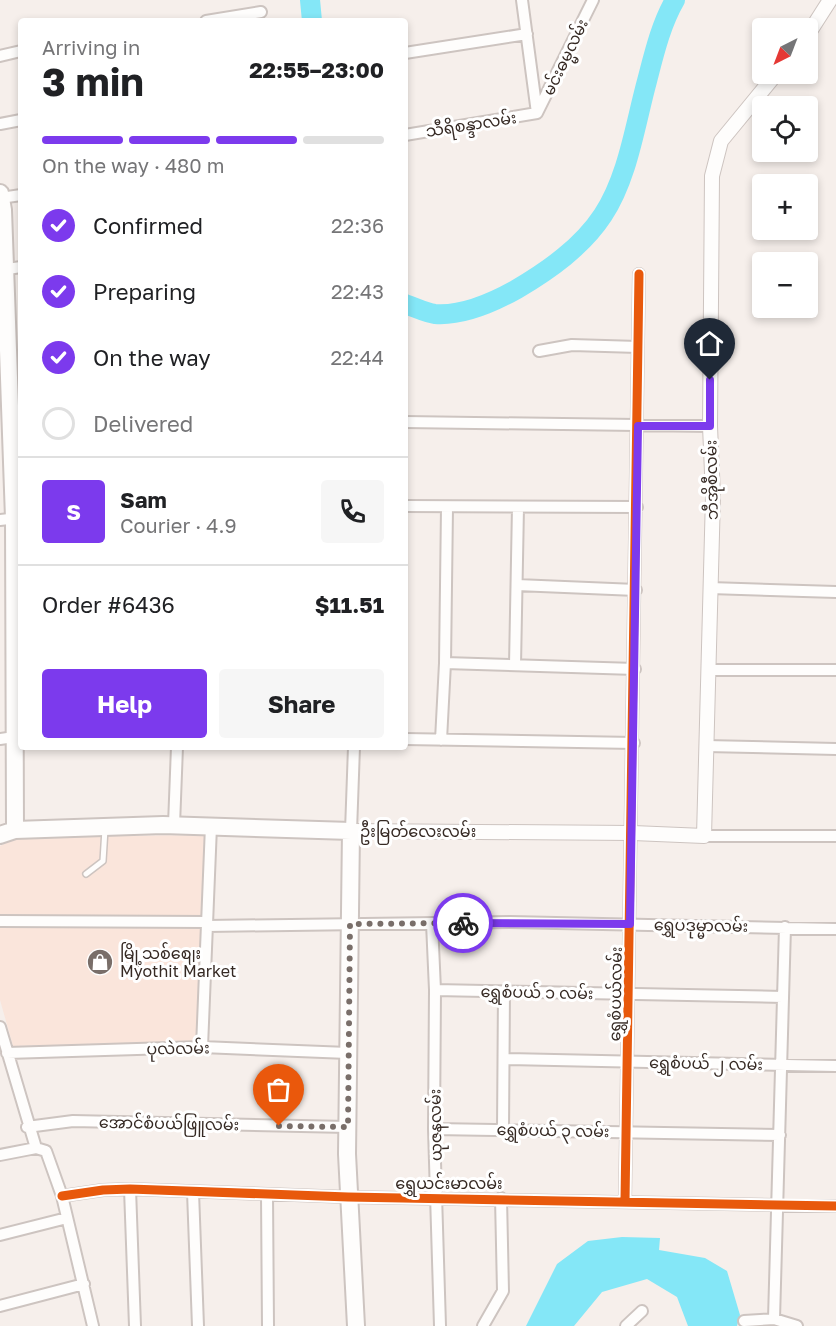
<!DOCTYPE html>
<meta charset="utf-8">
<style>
:root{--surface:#fff;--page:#f6f6f6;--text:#202124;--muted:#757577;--line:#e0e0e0;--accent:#7c3aed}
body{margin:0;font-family:"Golos Text","Noto Sans Myanmar",sans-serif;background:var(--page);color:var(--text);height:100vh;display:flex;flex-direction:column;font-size:22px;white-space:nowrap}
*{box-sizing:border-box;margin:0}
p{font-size:20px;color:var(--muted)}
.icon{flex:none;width:33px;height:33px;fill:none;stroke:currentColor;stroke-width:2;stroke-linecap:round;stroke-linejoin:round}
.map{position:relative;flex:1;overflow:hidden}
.sheet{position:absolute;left:18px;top:18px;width:390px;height:732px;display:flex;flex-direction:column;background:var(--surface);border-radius:6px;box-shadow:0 3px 9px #0003}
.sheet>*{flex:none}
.needle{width:39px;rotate:222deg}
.buttons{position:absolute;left:752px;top:18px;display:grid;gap:12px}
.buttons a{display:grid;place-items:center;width:66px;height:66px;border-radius:6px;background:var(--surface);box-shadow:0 3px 9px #0003;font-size:30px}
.pin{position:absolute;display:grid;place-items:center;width:51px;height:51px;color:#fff;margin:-62px -26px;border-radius:50% 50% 50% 0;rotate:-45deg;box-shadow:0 0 6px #0007}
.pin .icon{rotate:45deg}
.courier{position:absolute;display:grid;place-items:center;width:60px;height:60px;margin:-30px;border:4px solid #7c3aed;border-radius:50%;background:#fff;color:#222;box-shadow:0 2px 8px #0007}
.head em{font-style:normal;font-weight:700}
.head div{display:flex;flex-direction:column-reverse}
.head{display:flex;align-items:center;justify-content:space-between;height:102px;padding:0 24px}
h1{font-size:39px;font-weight:700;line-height:45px}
.bar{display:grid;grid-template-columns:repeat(4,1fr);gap:9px 6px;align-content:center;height:72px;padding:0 24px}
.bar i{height:8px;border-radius:4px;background:var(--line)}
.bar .active{background:var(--accent)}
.bar p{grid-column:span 4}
.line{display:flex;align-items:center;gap:15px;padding:0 24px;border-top:2px solid var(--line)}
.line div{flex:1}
.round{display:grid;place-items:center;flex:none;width:63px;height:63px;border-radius:6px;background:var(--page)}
ol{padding:0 24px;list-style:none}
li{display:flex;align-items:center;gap:18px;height:66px}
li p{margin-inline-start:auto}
li .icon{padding:6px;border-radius:50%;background:var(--accent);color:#fff;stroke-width:4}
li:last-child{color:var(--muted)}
li i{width:33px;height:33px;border:3px solid var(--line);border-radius:50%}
.action{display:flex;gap:12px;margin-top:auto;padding:12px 24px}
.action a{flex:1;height:69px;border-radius:6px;background:var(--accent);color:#fff;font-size:24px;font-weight:700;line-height:69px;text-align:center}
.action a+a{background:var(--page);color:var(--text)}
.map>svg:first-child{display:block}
.built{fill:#fae5db}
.water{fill:#84e7f7}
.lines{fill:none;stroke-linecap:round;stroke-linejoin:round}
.river{stroke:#84e7f7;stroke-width:20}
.service-casing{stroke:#cdc4c0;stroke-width:8}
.minor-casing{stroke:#cdc4c0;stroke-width:14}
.tertiary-casing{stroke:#cdc4c0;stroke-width:16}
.secondary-casing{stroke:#cdc4c0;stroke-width:20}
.service{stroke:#fefdfc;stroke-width:5}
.minor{stroke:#fefdfc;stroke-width:10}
.tertiary{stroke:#fefdfc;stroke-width:14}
.secondary{stroke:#fefdfc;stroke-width:16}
.cycleway-casing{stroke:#fff;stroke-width:13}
.cycleway{stroke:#e8590c;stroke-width:9}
.done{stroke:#796e69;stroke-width:6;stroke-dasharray:0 10.8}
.route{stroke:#7c3aed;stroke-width:8}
.labels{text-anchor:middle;stroke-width:6;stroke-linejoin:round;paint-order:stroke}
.street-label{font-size:16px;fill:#352923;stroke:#fff}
.poi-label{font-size:16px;fill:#352923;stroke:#fff;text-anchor:start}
</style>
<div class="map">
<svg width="836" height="1326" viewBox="0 0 836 1326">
<rect width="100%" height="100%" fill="#f6efeb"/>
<path class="built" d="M 204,835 L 202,917 L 0,915 L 0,846 L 18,837 Z
M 0,923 L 203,925 L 197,1043 L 13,1046 L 0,1000 Z"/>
<path class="water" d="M 622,1237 L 660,1238 L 659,1250 L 705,1258 L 727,1271 L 740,1315 L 737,1326 L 688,1326 L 677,1297 L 647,1279 L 602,1292 L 574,1326 L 526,1326 L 557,1264 L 588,1241 Z"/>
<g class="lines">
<path class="river" d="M 310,0 L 312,21
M 405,304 C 414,307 426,313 435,314 C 463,316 494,302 517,289 C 549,270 582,247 603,215 C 628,177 635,125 647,81 C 654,54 661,24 675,0"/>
<g class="service-casing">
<path id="service" d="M 86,874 L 103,861 L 105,829"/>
</g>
<g class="minor-casing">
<path id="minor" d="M 522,0 L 537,113
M 206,21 L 261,12
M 405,53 L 527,34
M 0,56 L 21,51
M 537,113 L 593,0
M 0,124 L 21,120
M 405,135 L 537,113
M 0,198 L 21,195
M 1,270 L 21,267
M 539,351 L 572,345 L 638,347
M 405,422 L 710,426
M 405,506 L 637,507
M 0,520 L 18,518
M 517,585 L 636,590
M 710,588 L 836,592
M 445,663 L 635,669
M 515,665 L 518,507
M 708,670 L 836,670
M 0,739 L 21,736
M 405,739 L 634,743
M 441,740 L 445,663 L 447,508
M 706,746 L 836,749
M 174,825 L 177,747
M 351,831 L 354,747
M 704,836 L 836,836
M 0,921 L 207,922
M 432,923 L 435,990 L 434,1129 L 440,1326
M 207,926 L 510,922 L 836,929
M 435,990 L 783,997
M 0,1027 L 36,1148
M 202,1047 L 211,826
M 7,1053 L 202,1047 L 348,1053
M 504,1059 L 836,1066
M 27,1127 L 73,1121 L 348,1127
M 434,1129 L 780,1135
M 503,1130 L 504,991
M 36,1148 L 46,1151 L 62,1196 L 93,1326
M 0,1155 L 36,1148
M 130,1189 L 135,1326
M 193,1192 L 198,1326
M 267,1195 L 268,1326
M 62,1196 L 103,1190 L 130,1189 L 348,1197 L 836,1206
M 625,1201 L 639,274
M 0,1235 L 67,1218
M 0,1306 L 84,1284
M 774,1319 L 785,927
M 744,1321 L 774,1319 L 797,1326
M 483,1326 L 503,1291 L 501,1198
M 626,1326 L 642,1311"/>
</g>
<g class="tertiary-casing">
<path id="tertiary" d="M 807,36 L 830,0
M 351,831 L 633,833 L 704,836 L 713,496 L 710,426 L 712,176 L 721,141 L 776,74"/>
</g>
<g class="secondary-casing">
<path id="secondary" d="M 0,193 L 3,210 L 14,518 L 15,830
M 0,835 L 15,830 L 163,825 L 351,831 L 347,1154 L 356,1326"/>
</g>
<use href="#service" class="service"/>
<use href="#minor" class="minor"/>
<use href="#tertiary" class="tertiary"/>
<use href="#secondary" class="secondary"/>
<g class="cycleway-casing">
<path id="cycleway" d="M 62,1196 L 103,1190 L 130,1189 L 348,1197 L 836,1206
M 625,1201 L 639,274"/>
</g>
<use href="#cycleway" class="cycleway"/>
</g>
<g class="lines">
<path class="done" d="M 279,1126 L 348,1127 L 350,924 L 463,923"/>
<path class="route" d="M 463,923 L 630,924 L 638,426 L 710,426 L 710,380"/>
</g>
<defs>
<g id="shop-disc" transform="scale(1.35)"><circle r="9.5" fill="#796e69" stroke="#fff"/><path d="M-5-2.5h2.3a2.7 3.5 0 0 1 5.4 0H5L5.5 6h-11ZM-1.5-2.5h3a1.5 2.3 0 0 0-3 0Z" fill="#fff"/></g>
</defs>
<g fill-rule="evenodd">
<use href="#shop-disc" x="100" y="962"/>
</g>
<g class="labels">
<g class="street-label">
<text transform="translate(565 57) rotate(-64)" y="6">မင်းဓမ္မလမ်း</text>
<text transform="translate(471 124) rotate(-9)" y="6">သီရိစန္ဒာလမ်း</text>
<text transform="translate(711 480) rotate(-91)" y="6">ဘီအိုစီလမ်း</text>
<text x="418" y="837">ဦးမြတ်လေးလမ်း</text>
<text transform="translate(701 925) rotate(1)" y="6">ရွှေပဒုမ္မာလမ်း</text>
<text transform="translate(537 992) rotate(1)" y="6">ရွှေစံပယ် ၁ လမ်း</text>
<text transform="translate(615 994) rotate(-89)" y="6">ရွှေစံပယ်လမ်း</text>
<text transform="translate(178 1048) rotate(-1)" y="6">ပုလဲလမ်း</text>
<text transform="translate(706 1063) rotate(1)" y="6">ရွှေစံပယ် ၂ လမ်း</text>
<text transform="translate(169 1123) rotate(1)" y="6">အောင်စံပယ်ဖြူလမ်း</text>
<text transform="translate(435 1125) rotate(-91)" y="6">ယုဇနလမ်း</text>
<text transform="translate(553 1130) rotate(1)" y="6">ရွှေစံပယ် ၃ လမ်း</text>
<text x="449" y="1189">ရွှေယင်းမာလမ်း</text>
</g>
<g class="poi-label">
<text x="120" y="959">မြို့သစ်စျေး<tspan x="120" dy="18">Myothit Market</tspan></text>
</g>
</g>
</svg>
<div class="buttons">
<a><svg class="needle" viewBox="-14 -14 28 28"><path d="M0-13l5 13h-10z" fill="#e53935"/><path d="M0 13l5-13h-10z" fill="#757577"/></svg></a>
<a><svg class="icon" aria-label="locate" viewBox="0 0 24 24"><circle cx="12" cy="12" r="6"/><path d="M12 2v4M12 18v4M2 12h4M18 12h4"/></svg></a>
<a>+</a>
<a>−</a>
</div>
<div class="pin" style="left:279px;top:1126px;background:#ea580c"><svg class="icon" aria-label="bag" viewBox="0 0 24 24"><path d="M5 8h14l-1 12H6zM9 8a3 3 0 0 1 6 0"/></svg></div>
<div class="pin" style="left:710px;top:380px;background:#1f2937"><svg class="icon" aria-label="home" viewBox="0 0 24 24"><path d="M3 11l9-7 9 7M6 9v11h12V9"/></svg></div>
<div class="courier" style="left:463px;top:923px"><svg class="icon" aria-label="bike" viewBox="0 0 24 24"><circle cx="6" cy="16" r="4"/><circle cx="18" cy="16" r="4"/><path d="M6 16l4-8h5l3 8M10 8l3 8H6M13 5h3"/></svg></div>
<section class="sheet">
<div class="head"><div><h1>3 min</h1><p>Arriving in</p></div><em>22:55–23:00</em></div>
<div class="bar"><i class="active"></i><i class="active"></i><i class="active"></i><i></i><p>On the way · 480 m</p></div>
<ol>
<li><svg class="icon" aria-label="check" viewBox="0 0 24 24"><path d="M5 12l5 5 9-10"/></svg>Confirmed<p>22:36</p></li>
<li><svg class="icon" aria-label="check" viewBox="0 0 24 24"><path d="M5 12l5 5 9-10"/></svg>Preparing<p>22:43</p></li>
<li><svg class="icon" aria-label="check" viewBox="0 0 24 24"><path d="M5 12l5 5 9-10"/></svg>On the way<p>22:44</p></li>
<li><i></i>Delivered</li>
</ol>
<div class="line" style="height:108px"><b class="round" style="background:var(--accent);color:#fff">S</b><div><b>Sam</b><p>Courier · 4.9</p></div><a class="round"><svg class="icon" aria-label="phone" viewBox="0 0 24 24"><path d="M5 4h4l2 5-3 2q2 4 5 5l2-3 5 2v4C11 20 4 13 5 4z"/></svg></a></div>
<div class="line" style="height:78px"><div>Order #6436</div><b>$11.51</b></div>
<div class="action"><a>Help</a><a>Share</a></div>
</section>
</div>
